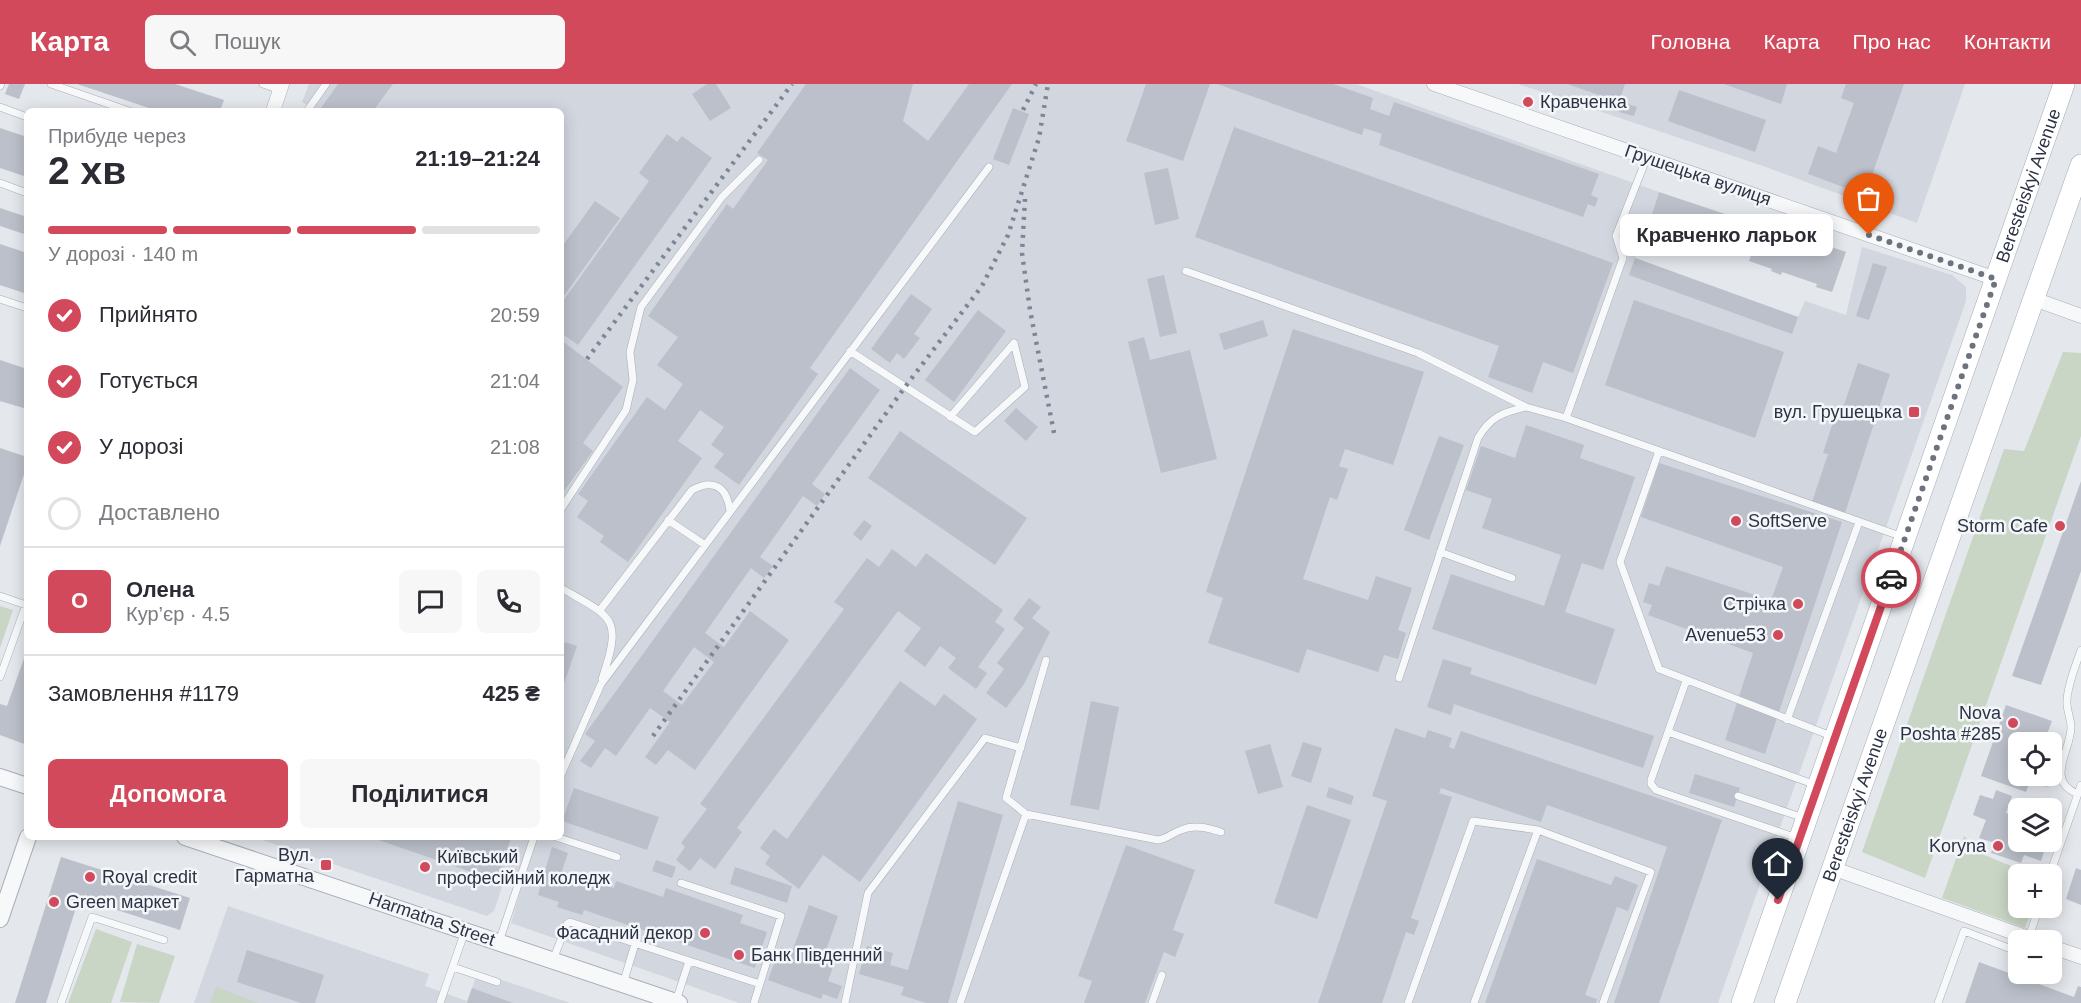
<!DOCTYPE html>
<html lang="uk">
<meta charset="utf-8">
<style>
:root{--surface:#fff;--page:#f7f7f7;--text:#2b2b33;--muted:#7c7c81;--line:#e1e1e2;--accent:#d1495b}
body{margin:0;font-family:Helvetica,sans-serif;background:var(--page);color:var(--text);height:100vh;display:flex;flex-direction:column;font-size:22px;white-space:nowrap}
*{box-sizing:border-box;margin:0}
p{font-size:20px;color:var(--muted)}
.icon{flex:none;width:33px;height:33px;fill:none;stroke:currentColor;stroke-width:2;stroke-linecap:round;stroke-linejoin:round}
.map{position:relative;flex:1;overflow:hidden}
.side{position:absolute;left:24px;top:24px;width:540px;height:732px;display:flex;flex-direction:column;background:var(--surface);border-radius:9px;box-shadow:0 3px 15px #0003}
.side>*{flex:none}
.controls{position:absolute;left:2008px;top:648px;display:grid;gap:12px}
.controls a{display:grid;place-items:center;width:54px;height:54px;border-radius:9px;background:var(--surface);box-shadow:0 3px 15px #0003;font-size:30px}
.pin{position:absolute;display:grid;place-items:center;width:51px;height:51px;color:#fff;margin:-62px -26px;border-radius:50% 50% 50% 0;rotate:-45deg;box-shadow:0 0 6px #0007}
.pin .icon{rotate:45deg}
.courier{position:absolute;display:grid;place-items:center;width:60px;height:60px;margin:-30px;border:4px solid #d1495b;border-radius:50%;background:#fff;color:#222;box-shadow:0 2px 8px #0007}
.bubble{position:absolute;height:42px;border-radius:9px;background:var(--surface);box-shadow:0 3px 15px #0003;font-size:20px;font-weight:700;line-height:42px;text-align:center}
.overview em{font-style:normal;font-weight:700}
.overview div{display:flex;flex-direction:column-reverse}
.overview{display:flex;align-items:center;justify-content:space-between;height:102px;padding:0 24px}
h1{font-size:39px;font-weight:700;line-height:45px}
.bar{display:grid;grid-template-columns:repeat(4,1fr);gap:9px 6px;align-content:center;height:72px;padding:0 24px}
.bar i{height:8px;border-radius:4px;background:var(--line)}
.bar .selected{background:var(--accent)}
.bar p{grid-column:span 4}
.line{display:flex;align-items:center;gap:15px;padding:0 24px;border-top:2px solid var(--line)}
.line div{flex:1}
.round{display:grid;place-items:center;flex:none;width:63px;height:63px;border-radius:9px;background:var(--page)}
ol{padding:0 24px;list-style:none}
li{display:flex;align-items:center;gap:18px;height:66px}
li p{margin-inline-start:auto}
li .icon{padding:6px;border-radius:50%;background:var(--accent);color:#fff;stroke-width:4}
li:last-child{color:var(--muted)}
li i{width:33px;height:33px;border:3px solid var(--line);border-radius:50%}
.primary-button{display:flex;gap:12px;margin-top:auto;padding:12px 24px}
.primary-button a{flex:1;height:69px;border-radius:9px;background:var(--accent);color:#fff;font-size:24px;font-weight:700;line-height:69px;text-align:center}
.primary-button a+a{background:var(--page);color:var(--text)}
header{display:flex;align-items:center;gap:36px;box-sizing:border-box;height:84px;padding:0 30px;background:var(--accent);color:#fff}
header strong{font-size:28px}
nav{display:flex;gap:33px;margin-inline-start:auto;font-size:21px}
.search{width:420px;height:54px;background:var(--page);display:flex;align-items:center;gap:15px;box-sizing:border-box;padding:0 21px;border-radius:9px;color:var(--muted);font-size:22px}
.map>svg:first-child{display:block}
.built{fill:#d2d6de}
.green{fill:#c9d6c5}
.building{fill:#bbc0ca;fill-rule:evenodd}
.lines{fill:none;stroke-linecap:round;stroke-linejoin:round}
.service-casing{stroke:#a9aeb7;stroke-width:8}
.minor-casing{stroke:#a9aeb7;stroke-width:15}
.tertiary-casing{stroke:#a9aeb7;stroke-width:18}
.primary-casing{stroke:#a3abb8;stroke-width:22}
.service{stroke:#f7f8fa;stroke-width:7}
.minor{stroke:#f7f8fa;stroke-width:14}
.tertiary{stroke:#f7f8fa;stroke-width:16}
.primary{stroke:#fff;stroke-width:21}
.rail{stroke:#7d8696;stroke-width:4.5;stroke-dasharray:3 6;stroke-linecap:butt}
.done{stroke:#6c737f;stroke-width:6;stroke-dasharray:0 10.8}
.route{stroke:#d1495b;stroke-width:8}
.poi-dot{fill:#d1495b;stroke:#f4f6f9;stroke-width:2}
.labels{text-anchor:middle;stroke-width:5;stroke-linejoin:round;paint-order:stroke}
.poi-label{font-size:18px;fill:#2b3445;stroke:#f4f6f9;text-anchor:end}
.street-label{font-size:18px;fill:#2b3445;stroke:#f4f6f9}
</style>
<header>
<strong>Карта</strong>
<div class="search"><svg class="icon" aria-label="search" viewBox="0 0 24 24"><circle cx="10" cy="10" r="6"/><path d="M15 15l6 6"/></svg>Пошук</div>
<nav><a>Головна</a><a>Карта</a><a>Про нас</a><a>Контакти</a></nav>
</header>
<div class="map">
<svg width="2081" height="919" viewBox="0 0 2081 919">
<rect width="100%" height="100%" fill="#e4e7ec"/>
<path class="built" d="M 309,0 L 1356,0 L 1659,108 L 1635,174 L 1798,233 L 1805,217 L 1846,231 L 1862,163 L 1952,191 L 1966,203 L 1966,217 L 1718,919 L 739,919 L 511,839 L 522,802 L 504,797 L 494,827 L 487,832 L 253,753 L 561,753 L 561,27 L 316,27 L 302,18 Z
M 1518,0 L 1965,0 L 1917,139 L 1766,83 Z
M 228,822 L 429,890 L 425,902 L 467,917 L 478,888 L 570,919 L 194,919 Z"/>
<path class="green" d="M 2063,268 L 2081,269 L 2081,352 L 1925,794 L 1862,768 L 2004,365 L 2024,367 Z
M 0,522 L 13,526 L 0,564 Z
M 1964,752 L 1982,770 L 2016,784 L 2045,788 L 2044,790 L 2019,790 L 2019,824 L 2032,824 L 2025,844 L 1942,814 Z
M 96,845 L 132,858 L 111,919 L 68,919 Z
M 137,860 L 175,872 L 159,919 L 120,918 Z
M 216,903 L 259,919 L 210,919 Z"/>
<path class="building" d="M 9,0 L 25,0 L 19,15 L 5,10 Z
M 77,0 L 175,0 L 224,16 L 220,27 L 158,27 Z
M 338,0 L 393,0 L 373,27 L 319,27 Z
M 707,0 L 716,0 L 731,24 L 710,37 L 692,10 Z
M 806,0 L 913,0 L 903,37 L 928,57 L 969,0 L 1012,0 L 810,284 L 818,290 L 739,401 L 714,383 L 724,370 L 711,361 L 724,343 L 700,326 L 678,357 L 702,374 L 628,478 L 600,458 L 604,452 L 577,433 L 588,417 L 578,410 L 647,313 L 665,326 L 683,300 L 657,281 L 678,253 L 648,232 L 727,120 L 733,125 L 768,76 L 757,69 Z
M 1146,0 L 1210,0 L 1183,77 L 1126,57 Z
M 1217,0 L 1333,0 L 1373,14 L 1370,25 L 1389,32 L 1394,18 L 1599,90 L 1591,111 L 1598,114 L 1595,123 L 1588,120 L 1583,133 L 1379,61 L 1382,50 L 1364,44 L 1362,51 Z
M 1567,0 L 1625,0 L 1619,18 Z
M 1724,0 L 1787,0 L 1781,20 Z
M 1846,0 L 1904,0 L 1865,111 L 1808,90 L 1818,62 L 1836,69 L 1854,19 L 1841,14 Z
M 1679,6 L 1766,36 L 1755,68 L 1668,37 Z
M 1622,18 L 1637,23 L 1634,32 L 1619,28 Z
M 1013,24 L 1029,30 L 1009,81 L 993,75 Z
M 1234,43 L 1613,179 L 1573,289 L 1543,278 L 1532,309 L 1488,293 L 1499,262 L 1195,153 Z
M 0,44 L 27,53 L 27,93 L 0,84 Z
M 667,50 L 677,58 L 682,52 L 712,74 L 578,261 L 561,249 L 561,220 L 649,97 L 639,89 Z
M 1168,84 L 1179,135 L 1155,141 L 1144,89 Z
M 1659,108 L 1734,133 L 1724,166 L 1648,141 Z
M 595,117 L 620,134 L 561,216 L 561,164 Z
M 0,124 L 27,133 L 27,151 L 0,142 Z
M 1762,139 L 1846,168 L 1832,208 L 1816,203 L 1817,200 L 1782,188 L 1781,191 L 1771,187 L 1772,185 L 1749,177 Z
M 0,160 L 27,169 L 27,210 L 0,201 Z
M 1635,174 L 1798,233 L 1792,250 L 1629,191 Z
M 1873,179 L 1887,183 L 1869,236 L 1856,232 Z
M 1164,191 L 1177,249 L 1160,253 L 1147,195 Z
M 911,210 L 932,225 L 914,250 L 920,254 L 904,275 L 897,269 L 890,279 L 871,265 Z
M 1634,216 L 1784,268 L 1755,354 L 1605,301 Z
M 978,226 L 1006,247 L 954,318 L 925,296 Z
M 1263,236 L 1268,252 L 1224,266 L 1219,250 Z
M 1293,245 L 1424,288 L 1393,381 L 1345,365 L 1339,382 L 1348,385 L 1337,416 L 1330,413 L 1303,495 L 1368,516 L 1376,492 L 1412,504 L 1398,546 L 1406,549 L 1398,575 L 1384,571 L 1378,588 L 1307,565 L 1299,589 L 1208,559 L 1223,514 L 1206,508 Z
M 1144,253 L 1150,276 L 1190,266 L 1217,375 L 1161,389 L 1128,258 Z
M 561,256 L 623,303 L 583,359 L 593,367 L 561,411 Z
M 0,276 L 27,285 L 27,325 L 0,317 Z
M 1858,279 L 1890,290 L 1845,429 L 1812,418 L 1828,370 L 1823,369 L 1838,323 L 1843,324 Z
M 850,284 L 880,306 L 812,400 L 825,410 L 817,422 L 803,412 L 760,473 L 773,482 L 764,494 L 751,484 L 705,549 L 724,563 L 750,527 L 789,556 L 695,686 L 668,666 L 656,681 L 645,673 L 670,638 L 650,624 L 616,672 L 605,664 L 591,684 L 580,677 L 595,657 L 585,650 ZM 694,563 L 714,578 L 682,621 L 663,607 Z
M 1016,324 L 1038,343 L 1026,357 L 1004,337 Z
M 1526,341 L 1584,361 L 1580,374 L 1635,393 L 1603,486 L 1582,479 L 1565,528 L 1615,545 L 1596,601 L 1432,545 L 1451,490 L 1544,522 L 1561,471 L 1482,444 L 1492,415 L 1466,406 L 1481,362 L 1515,374 Z
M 900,347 L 1027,434 L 995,481 L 868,394 Z
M 1439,352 L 1464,361 L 1429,456 L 1404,446 Z
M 0,364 L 27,373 L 27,381 L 0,462 Z
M 1659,379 L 1842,438 L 1765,670 L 1725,656 L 1753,569 L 1648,531 L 1652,521 L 1643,518 L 1649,499 L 1659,502 L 1666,482 L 1771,516 L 1783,483 L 1641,433 Z
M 2081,397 L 2081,487 L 2041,601 L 2012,592 Z
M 864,436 L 872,442 L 861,457 L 853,450 Z
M 892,465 L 916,483 L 926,469 L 1003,526 L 995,538 L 1005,545 L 978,583 L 987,589 L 976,605 L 948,584 L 956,574 L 940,562 L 925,583 L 904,567 L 921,544 L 898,527 L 737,744 L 742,748 L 715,785 L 700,774 L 690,787 L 676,776 L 685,763 L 681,759 L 707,725 L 700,720 L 844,525 L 834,518 L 867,474 L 879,483 Z
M 1029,514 L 1041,523 L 1032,534 L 1050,548 L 1024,600 L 1006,624 L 986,609 L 1004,585 L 997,579 L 1024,544 L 1013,535 Z
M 565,558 L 577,562 L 561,608 L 561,562 L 563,563 Z
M 27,566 L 27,661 L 0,651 L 0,620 L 7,622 Z
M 1443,575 L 1472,584 L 1470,590 L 1654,652 L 1643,684 L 1454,620 L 1451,631 L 1427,623 Z
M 900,597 L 935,622 L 944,610 L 977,635 L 860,798 L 823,771 L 799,805 L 765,780 L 770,772 L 760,764 L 774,745 L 787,755 Z
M 1091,617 L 1119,623 L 1099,726 L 1070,721 Z
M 2006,621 L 2052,637 L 2044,658 L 2019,658 L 2019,692 L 2051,692 L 2047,703 L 2030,697 L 2026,708 L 1981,692 Z
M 1395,644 L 1425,654 L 1428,646 L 1452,654 L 1449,663 L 1454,665 L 1461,647 L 1722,736 L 1659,919 L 1614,919 L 1667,763 L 1547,721 L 1541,738 L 1441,704 L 1439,709 L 1452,713 L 1411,834 L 1419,837 L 1414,851 L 1406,848 L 1382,919 L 1318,919 L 1387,717 L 1372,712 Z
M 1303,658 L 1322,664 L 1311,699 L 1291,692 Z
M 1270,660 L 1283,703 L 1258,710 L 1245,667 Z
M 2052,669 L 2059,671 L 2052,689 Z
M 1695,690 L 1740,704 L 1734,723 L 1689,709 Z
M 1329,703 L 1354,712 L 1351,721 L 1326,713 Z
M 574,704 L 659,733 L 647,766 L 562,737 Z
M 1996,706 L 2012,712 L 2006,729 L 2019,733 L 2019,758 L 2047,758 L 2041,777 L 2024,771 L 2021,779 L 1991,769 L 1995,759 L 1979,754 L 1986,736 L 1973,731 L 1980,711 L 1993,715 Z
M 958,717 L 1003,731 L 948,919 L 926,919 L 901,911 L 904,903 L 859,890 L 867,862 L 893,869 L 890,881 L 908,886 Z
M 1307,721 L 1351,736 L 1317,835 L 1274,819 Z
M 370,753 L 491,753 L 497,755 L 498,753 L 511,754 L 497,797 Z
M 1126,761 L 1195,786 L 1173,846 L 1184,850 L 1175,873 L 1164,868 L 1145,919 L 1084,919 L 1092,897 L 1078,892 Z
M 552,763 L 568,769 L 562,787 L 614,804 L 616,797 L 663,813 L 666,804 L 743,831 L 740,839 L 767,848 L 755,884 L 584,826 L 582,831 L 557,823 L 559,818 L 538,811 Z
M 61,773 L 190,814 L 180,846 L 79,814 L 46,919 L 15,919 Z
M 1537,775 L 1611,801 L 1615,792 L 1638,801 L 1628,827 L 1617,823 L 1585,911 L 1597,915 L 1596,919 L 1485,919 Z
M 656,776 L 676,783 L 672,794 L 652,787 Z
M 735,783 L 792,802 L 787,819 L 730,800 Z
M 2076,784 L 2081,786 L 2081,821 L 2066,815 Z
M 809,821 L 838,832 L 822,878 L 833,883 L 828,897 L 842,902 L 837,915 L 823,910 L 821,915 L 768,896 L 780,863 L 792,868 Z
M 247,866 L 324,891 L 315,919 L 301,919 L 237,898 Z
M 1979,878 L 2074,913 L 2078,902 L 2081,903 L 2081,919 L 1965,919 Z
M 472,904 L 513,919 L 467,919 Z"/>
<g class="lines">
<g class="service-casing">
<path id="service" d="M 51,0 L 129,27
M 263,0 L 280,6
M 0,2 L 1,0
M 0,23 L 27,33
M 307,27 L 326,0
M 0,99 L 27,109
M 1186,187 L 1418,269 L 1526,323 L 1566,334 L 1903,453
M 0,215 L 27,224
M 850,267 L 975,348 L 1025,303 L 1014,259
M 950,333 L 1014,259
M 1566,334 L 1623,174 L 1616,152 L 1647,73
M 1659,367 L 1620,478 L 1659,585 L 1834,653
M 561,425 L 626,326 L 633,296 L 630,268 L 641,223 L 722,113 L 759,76
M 668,436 L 705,461
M 1440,468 L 1512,494
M 561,504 C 613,534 623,533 602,595
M 0,512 L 26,521
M 600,526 L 692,406 C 714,394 727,403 730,427
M 1046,576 L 1006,714 L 1026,730 L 1158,756 C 1167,755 1172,749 1181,746 C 1194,740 1208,744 1221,748
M 0,593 L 27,518
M 1399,594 L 1478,354 C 1491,332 1502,329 1526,323
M 1686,597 L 1668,648 L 1816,701
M 1787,636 L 1859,438
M 1668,648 L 1651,696 L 1651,700 L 1656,706 L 1797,754
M 561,691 L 601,600 L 989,83
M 2078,710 C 2045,697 2070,668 2071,644 C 2071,634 2066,625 2067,616 C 2068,599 2076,581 2081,566
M 1738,712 L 1804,734
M 556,753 L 617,773
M 2050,790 L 2081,701
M 681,799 L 781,832 L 754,919
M 2028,855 L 2039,824
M 499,858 L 534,753
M 553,876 L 567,840 L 570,838 L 760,900
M 453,883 L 497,898
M 623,900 L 635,860
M 676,917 L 689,877
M 61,919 L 92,833 L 164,856
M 440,919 L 465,847
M 845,919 L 868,809 L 985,654 L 1021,664
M 960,919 L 1026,730
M 1152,919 L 1162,891
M 1408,919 L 1473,737 L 1538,746 L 1651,788 L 1603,919
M 1474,919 L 1538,746
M 1938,919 L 1964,847 L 2019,868"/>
</g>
<g class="minor-casing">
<path id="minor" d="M 1434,0 L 1996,195
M 273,27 L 282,0
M 2034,215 L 2081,232
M 1832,784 L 2034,856
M 2052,863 L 2081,873"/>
</g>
<g class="tertiary-casing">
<path id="tertiary" d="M 0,693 L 27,702
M 185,753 L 679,919
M 0,835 L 28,753"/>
</g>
<g class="primary-casing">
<g id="primary">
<path id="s1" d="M 1742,919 L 2064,0"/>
<path id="s2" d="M 1785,919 L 2081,81"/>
</g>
</g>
<use href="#service" class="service"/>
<use href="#minor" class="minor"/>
<use href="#tertiary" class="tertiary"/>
<use href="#primary" class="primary"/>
<path class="rail" d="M 1023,26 L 1036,0
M 1025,115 L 1022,169 L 1030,226 L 1055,354
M 587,275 L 792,0
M 653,652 L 905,303 L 982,202 L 1008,151 L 1039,54 L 1048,0"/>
</g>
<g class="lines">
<path class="done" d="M 1869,151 L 1996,195 L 1891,494"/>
<path class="route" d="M 1778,816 L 1891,494"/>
</g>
<g class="poi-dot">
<circle cx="1528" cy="18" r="6"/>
<rect x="1908" y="322" width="12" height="12" rx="3"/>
<circle cx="1736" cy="437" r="6"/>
<circle cx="2060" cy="442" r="6"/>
<circle cx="1798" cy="520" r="6"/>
<circle cx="1778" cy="551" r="6"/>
<circle cx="2013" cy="639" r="6"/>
<circle cx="1998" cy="762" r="6"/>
<rect x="320" y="775" width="12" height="12" rx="3"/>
<circle cx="425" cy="783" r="6"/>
<circle cx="90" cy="793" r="6"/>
<circle cx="54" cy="818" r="6"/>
<circle cx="705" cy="849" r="6"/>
<circle cx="739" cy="871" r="6"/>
</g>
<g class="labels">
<g class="poi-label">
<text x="1540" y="24" text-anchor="start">Кравченка</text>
<text x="1902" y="334">вул. Грушецька</text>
<text x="1748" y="443" text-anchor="start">SoftServe</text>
<text x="2048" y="448">Storm Cafe</text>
<text x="1786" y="526">Стрічка</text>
<text x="1766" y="557">Avenue53</text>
<text x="2001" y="635">Nova<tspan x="2001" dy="21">Poshta #285</tspan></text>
<text x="1986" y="768">Koryna</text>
<text x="314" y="777">Вул.<tspan x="314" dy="21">Гарматна</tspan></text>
<text x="437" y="779" text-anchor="start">Київський<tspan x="437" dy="21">професійний коледж</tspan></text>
<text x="102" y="799" text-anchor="start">Royal credit</text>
<text x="66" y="824" text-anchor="start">Green маркет</text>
<text x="693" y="855">Фасадний декор</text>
<text x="751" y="877" text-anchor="start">Банк Південний</text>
</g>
<g class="street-label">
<text transform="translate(1698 91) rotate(19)" y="6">Грушецька вулиця</text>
<text dy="6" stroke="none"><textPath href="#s1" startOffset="866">Beresteiskyi Avenue</textPath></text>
<text dy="6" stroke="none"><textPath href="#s2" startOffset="210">Beresteiskyi Avenue</textPath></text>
<text transform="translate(432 835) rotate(19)" y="6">Harmatna Street</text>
</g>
</g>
</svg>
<div class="controls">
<a><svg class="icon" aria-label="locate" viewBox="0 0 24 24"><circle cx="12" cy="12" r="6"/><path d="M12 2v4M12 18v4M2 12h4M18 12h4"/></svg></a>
<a><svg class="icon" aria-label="layers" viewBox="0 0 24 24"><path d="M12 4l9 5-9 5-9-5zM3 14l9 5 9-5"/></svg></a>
<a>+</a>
<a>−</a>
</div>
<div class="pin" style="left:1869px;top:151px;background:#ea580c"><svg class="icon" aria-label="bag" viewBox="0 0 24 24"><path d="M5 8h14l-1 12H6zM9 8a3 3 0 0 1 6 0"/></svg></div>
<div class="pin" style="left:1778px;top:816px;background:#1f2937"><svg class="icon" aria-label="home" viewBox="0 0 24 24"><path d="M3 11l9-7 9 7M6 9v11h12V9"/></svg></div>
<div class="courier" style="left:1891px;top:494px"><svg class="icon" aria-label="car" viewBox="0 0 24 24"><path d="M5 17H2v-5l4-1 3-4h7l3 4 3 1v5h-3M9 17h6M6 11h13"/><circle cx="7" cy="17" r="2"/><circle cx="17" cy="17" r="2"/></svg></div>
<div class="bubble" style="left:1620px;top:130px;width:213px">Кравченко ларьок</div>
<section class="side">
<div class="overview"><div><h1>2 хв</h1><p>Прибуде через</p></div><em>21:19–21:24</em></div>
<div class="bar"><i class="selected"></i><i class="selected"></i><i class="selected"></i><i></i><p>У дорозі · 140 m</p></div>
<ol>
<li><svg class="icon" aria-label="check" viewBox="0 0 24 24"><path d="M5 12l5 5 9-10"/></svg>Прийнято<p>20:59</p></li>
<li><svg class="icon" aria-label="check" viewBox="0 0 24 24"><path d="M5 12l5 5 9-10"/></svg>Готується<p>21:04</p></li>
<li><svg class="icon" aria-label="check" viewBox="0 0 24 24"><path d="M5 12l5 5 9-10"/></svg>У дорозі<p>21:08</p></li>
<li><i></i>Доставлено</li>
</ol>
<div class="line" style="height:108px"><b class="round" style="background:var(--accent);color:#fff">О</b><div><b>Олена</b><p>Кур’єр · 4.5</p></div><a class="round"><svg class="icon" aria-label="chat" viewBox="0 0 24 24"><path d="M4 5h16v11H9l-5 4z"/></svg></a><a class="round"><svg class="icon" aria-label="phone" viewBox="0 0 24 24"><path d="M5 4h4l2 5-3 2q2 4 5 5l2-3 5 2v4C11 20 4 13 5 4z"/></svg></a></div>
<div class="line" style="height:78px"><div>Замовлення #1179</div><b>425 ₴</b></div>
<div class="primary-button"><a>Допомога</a><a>Поділитися</a></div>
</section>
</div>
